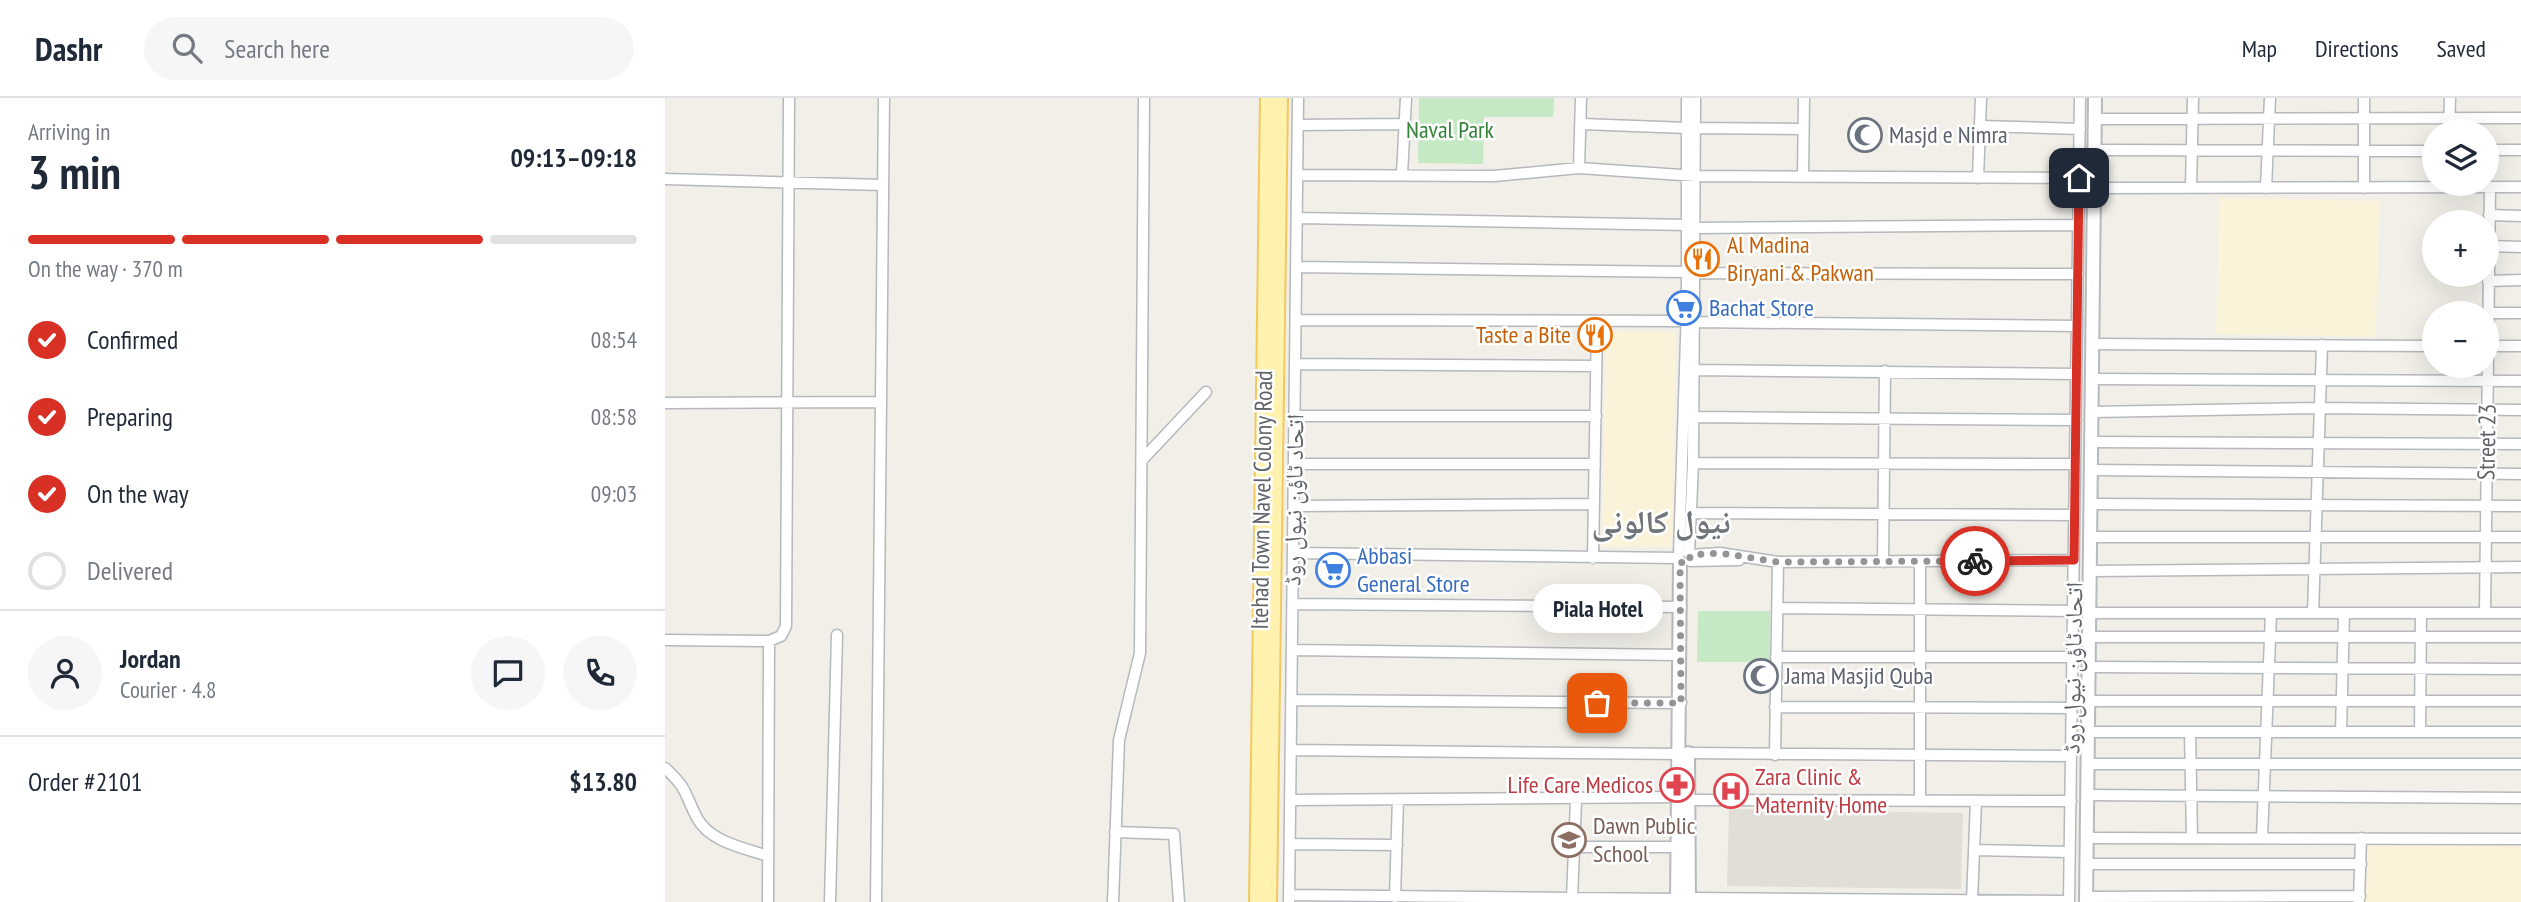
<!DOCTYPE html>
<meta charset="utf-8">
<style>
:root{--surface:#fff;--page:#f6f6f7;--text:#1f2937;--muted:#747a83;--line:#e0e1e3;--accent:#d93025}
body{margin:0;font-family:"PT Sans Narrow","Noto Naskh Arabic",sans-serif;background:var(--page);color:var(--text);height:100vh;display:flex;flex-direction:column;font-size:26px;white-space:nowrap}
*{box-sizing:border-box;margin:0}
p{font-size:23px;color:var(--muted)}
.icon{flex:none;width:38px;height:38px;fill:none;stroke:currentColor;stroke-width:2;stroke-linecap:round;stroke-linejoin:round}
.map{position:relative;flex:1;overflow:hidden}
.drawer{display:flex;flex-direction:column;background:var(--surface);width:665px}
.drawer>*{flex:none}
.controls{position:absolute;left:1757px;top:21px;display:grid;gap:14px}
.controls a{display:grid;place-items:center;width:77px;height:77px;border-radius:50%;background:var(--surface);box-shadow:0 7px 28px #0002;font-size:35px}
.pin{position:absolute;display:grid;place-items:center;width:60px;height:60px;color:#fff;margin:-30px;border-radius:14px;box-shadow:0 4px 10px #0006}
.courier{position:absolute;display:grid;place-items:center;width:70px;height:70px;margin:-35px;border:5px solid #d93025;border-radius:50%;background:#fff;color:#222;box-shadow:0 2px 9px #0007}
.bubble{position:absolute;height:49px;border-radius:24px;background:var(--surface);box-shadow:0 7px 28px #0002;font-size:23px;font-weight:700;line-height:49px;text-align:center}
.headline em{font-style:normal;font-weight:700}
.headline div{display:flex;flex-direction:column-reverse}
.headline{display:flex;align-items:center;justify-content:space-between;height:119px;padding:0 28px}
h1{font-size:46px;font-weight:700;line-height:52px}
.bar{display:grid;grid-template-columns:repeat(4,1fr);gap:10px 7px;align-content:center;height:84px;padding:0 28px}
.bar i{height:9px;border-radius:5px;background:var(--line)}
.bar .on{background:var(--accent)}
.bar p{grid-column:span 4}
.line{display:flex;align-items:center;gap:18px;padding:0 28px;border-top:2px solid var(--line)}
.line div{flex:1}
.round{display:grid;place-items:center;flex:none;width:74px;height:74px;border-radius:37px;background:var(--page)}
ol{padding:0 28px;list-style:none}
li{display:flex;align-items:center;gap:21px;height:77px}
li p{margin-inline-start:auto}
li .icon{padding:7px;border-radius:50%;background:var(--accent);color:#fff;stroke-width:4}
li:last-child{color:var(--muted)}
li i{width:38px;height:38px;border:4px solid var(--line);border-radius:50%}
header{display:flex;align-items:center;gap:42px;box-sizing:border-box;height:98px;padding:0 35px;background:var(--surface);border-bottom:2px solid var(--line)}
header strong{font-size:33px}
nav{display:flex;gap:38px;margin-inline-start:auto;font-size:24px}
.search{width:490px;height:63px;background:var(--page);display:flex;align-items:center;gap:18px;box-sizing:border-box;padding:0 24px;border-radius:38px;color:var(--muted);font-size:26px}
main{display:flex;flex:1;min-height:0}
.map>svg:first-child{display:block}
.education{fill:#e1ded6}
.green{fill:#c5e8c5}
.sand{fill:#fbf3d9}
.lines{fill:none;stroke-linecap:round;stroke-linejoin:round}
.street-casing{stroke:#b5b8bc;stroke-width:13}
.secondary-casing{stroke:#b6babf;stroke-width:16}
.primary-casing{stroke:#f2c960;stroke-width:18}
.street{stroke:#fff;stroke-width:10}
.secondary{stroke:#fff;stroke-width:12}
.primary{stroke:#fff2af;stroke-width:14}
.done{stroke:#929495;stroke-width:7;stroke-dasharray:0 12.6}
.route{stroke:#d93025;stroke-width:9}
.labels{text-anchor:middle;stroke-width:5;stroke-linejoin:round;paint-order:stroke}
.park-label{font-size:24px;fill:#348238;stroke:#fff}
.worship-label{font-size:24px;fill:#5b616d;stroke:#fff;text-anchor:start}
.food-label{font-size:24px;fill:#c56008;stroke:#fff;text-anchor:start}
.shop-label{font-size:24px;fill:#366cbe;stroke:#fff;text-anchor:start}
.street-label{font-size:24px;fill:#5f6368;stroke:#fff}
.health-label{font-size:24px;fill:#be3a42;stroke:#fff;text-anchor:start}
.education-label{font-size:24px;fill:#785e54;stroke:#fff;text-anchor:start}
.district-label{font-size:32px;font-weight:bold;fill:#70757a;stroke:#fff}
</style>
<header>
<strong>Dashr</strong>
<div class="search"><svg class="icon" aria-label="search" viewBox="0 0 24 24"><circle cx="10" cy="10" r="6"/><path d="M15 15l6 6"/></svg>Search here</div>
<nav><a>Map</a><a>Directions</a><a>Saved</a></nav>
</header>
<main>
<section class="drawer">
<div class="headline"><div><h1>3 min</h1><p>Arriving in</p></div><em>09:13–09:18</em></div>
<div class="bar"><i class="on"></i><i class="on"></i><i class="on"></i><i></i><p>On the way · 370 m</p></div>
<ol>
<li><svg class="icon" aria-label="check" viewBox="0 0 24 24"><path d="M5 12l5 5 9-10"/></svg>Confirmed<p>08:54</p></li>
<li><svg class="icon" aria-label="check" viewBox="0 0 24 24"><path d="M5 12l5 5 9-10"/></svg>Preparing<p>08:58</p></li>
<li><svg class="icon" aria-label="check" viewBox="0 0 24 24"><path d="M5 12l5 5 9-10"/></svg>On the way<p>09:03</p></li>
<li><i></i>Delivered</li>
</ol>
<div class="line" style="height:126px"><a class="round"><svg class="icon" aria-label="person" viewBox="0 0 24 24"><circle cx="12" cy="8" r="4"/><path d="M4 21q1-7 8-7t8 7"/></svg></a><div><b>Jordan</b><p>Courier · 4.8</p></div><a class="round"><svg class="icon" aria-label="chat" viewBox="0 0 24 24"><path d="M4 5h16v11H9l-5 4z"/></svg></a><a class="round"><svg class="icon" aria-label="phone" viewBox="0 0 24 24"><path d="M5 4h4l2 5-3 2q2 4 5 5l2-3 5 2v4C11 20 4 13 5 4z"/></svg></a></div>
<div class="line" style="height:91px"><div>Order #2101</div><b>$13.80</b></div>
</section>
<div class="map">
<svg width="1856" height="804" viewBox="0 0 1856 804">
<rect width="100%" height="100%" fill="#f1efe8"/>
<path class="education" d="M 1064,711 L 1298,715 L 1296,791 L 1062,788 Z"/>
<path class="green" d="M 754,0 L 889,0 L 888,19 L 819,19 L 818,66 L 753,65 Z
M 1033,513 L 1105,513 L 1105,564 L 1032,564 Z"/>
<path class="sand" d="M 1554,100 L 1714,103 L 1711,239 L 1551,236 Z
M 941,233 L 1011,234 L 1007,449 L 937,448 Z
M 1702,745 L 1856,748 L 1856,804 L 1701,804 Z"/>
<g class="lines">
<g class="street-casing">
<path id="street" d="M 1430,21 L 1856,20
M 917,26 L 1022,30
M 633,27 L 739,26
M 1316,28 L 1415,31
M 1030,30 L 1138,31
M 1784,33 L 1785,0
M 1430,52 L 1769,53
M 1822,52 L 1856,52
M 914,70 L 916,0
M 633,77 L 829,78 L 914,70 L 1031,78 L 1414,80
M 737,77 L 741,0
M 1138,79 L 1139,0
M 1313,80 L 1316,0
M 0,81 L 218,87
M 1526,89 L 1528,0
M 1429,90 L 1856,89
M 1601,90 L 1605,0
M 1699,90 L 1699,0
M 1824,117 L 1856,118
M 633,120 L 1022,127
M 1031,130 L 1413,127
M 1824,148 L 1856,149
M 632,169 L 1021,174
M 1031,175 L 1413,176
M 1823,183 L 1856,182
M 1823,215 L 1856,215
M 631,222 L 1021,223
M 1030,224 L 1412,228
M 1427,246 L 1769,248
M 1822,248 L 1856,248
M 631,266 L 931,268
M 1029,272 L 1411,276
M 1427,281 L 1856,283
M 0,305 L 216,304
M 1427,314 L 1654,310 L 1856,312
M 630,318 L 931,318
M 1028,319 L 1411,322
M 1426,344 L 1856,346
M 477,362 L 541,294
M 1028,365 L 1410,366
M 629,366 L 930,366
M 1426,372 L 1856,376
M 1426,406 L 1856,408
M 629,408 L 929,406
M 1026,415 L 1409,417
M 1425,439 L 1856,439
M 628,455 L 1013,460
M 1014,456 L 1022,209 L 1022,0
M 1024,456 L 1028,365 L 1030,0
M 1025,457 L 1055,455 L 1113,464 L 1409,462
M 928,460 L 932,224
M 1025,463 L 1074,462
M 1218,464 L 1220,273
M 1255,464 L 1255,703
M 1425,473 L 1856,469
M 628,506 L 1016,509
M 1112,510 L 1408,513
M 1424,515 L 1856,515
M 1648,515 L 1657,247
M 1820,515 L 1825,89
M 1424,539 L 1856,539
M 0,542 L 104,543 L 116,538 L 121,528 L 124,0
M 627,552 L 1015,557
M 1111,559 L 1408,559
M 1424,569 L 1856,571
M 627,602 L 1016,605
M 1423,603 L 1856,603
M 1110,609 L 1407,610
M 1423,634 L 1856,634
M 1525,634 L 1527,740
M 1676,634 L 1679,515
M 1755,634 L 1756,515
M 626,652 L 1016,656
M 1023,655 L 1406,658
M 1110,657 L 1113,464
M 1423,666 L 1856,666
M 0,670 C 23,691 19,695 32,720 C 45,744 79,750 103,758
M 1422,697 L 1856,700
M 626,702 L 1014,699
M 1025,702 L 1406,703
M 450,734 L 509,736 L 514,804
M 1422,740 L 1856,741
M 1597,740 L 1606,515
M 625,746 L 732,747
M 909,749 L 1013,749
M 1309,752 L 1405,754
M 1422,766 L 1696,766
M 624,797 L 1012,801
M 730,799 L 733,701
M 1421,799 L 1695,798
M 907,800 L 911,702
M 1024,800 L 1404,803
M 1307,803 L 1311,703
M 1694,803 L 1696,740
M 103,804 L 104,543
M 165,804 L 172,537
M 211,804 L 219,0
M 448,804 L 454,642 L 475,555 L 479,0
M 624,804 L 633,0
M 1404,804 L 1415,0"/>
</g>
<g class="secondary-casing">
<path id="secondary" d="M 1023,655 L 1024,804
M 1012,804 L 1015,464
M 1421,804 L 1430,0"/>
</g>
<g class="primary-casing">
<path id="primary" d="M 592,804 L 603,0
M 604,804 L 615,0"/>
</g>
<use href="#street" class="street"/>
<use href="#secondary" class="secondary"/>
<use href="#primary" class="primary"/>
</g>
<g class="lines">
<path class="done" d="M 932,605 L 1016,605 L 1015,464 L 1022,466 L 1026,457 L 1055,455 L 1113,464 L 1310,463"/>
<path class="route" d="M 1310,463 L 1409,462 L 1414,80"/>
</g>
<defs>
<g id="mosque-ring" transform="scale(1.75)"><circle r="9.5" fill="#fff" stroke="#6b7280" stroke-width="1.5"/><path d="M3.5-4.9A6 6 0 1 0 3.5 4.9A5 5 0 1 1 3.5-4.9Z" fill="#6b7280"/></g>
<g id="restaurant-ring" transform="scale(1.75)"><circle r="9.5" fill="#fff" stroke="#e8710a" stroke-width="1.5"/><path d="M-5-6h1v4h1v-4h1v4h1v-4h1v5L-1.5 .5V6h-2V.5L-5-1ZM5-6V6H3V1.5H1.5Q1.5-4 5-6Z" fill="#e8710a"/></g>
<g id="supermarket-ring" transform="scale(1.75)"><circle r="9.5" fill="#fff" stroke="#3f7fe0" stroke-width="1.5"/><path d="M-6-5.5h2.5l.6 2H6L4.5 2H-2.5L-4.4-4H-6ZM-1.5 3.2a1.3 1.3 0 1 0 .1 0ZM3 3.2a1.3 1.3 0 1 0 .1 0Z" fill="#3f7fe0"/></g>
<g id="pharmacy-ring" transform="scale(1.75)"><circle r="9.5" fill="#fff" stroke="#e0444e" stroke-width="1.5"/><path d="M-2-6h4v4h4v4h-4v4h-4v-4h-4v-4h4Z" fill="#e0444e"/></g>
<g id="hospital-ring" transform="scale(1.75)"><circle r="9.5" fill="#fff" stroke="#e0444e" stroke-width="1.5"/><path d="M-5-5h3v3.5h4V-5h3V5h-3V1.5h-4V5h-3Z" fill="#e0444e"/></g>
<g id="school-ring" transform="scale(1.75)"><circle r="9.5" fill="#fff" stroke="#8d6e63" stroke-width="1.5"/><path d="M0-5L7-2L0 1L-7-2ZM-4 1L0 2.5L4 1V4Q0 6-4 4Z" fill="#8d6e63"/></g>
</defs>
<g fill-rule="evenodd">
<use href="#mosque-ring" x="1200" y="37"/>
<use href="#restaurant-ring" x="1037" y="161"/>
<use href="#supermarket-ring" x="1019" y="210"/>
<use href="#restaurant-ring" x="930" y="237"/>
<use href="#supermarket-ring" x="668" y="472"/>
<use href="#mosque-ring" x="1096" y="578"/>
<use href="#pharmacy-ring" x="1012" y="687"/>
<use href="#hospital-ring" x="1066" y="693"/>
<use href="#school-ring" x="904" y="742"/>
</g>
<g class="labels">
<g class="park-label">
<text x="785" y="40">Naval Park</text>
</g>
<g class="worship-label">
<text x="1224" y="45">Masjd e Nimra</text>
<text x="1120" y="586">Jama Masjid Quba</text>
</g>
<g class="food-label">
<text x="1062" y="155">Al Madina<tspan x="1062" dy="28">Biryani &amp; Pakwan</tspan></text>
<text x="906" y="245" text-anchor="end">Taste a Bite</text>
</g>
<g class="shop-label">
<text x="1044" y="218">Bachat Store</text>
<text x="692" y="466">Abbasi<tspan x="692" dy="28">General Store</tspan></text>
</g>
<g class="street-label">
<text transform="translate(1822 344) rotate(-89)" y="8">Street 23</text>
<text transform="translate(597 402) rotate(-89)" y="8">Itehad Town Navel Colony Road</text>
<text transform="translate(629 402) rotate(-89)" y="8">اتحاد ٹاؤن نیول روڈ</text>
<text transform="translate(1408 570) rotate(-89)" y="8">اتحاد ٹاؤن نیول روڈ</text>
</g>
<g class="health-label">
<text x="1090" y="687">Zara Clinic &amp;<tspan x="1090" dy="28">Maternity Home</tspan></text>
<text x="988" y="695" text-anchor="end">Life Care Medicos</text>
</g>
<g class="education-label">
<text x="928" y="736">Dawn Public<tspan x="928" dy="28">School</tspan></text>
</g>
<g class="district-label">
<text x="996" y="435">نیول کالونی</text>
</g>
</g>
</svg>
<div class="controls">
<a><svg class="icon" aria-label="layers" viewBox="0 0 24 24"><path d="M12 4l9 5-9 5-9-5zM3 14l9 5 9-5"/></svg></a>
<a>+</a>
<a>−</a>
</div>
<div class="pin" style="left:932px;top:605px;background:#ea580c"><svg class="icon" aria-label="bag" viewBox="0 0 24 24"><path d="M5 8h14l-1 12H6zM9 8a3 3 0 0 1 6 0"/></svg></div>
<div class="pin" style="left:1414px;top:80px;background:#1f2937"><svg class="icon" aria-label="home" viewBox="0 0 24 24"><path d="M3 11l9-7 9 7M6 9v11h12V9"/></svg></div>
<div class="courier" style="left:1310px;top:463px"><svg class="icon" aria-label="bike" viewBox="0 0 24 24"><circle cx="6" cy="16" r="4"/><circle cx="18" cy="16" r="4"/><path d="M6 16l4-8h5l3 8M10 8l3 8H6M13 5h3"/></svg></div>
<div class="bubble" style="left:868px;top:486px;width:130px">Piala Hotel</div>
</div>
</main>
